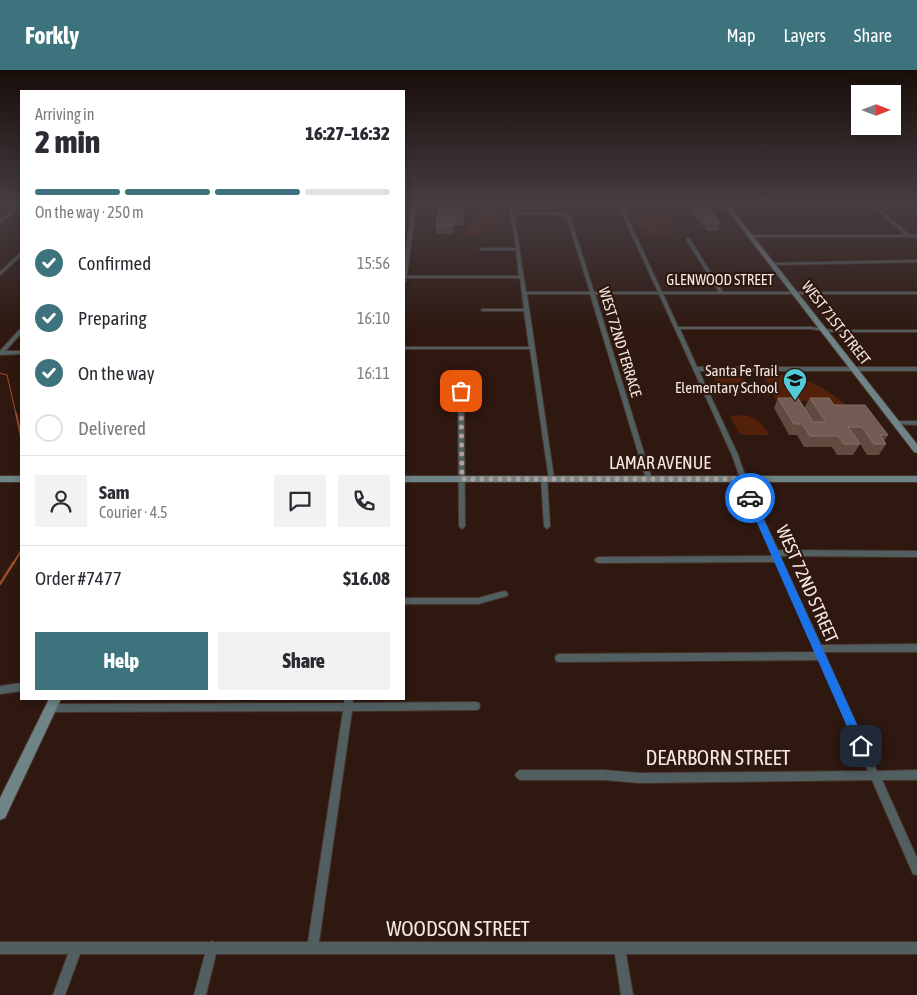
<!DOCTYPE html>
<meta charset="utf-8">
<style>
:root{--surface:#fff;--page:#f2f2f3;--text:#2b2b33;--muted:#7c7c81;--line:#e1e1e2;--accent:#3d737d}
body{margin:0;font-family:"Asap Condensed",sans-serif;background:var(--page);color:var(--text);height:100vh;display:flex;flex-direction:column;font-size:19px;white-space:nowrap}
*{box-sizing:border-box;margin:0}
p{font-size:16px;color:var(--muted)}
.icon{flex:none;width:28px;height:28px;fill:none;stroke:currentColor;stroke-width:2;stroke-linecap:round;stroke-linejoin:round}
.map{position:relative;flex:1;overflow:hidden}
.details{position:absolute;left:20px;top:20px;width:385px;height:610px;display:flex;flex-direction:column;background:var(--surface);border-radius:0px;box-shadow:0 2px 8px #0003}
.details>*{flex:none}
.needle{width:32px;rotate:90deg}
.buttons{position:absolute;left:851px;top:15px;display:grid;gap:10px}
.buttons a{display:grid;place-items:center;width:50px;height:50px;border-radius:0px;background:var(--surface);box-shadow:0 2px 8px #0003;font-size:25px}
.pin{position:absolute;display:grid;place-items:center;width:42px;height:42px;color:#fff;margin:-21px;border-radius:10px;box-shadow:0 2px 8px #0006}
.courier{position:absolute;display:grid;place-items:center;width:50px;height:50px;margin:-25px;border:4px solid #1a73e8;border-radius:50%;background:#fff;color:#222;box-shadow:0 1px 6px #0007}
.summary em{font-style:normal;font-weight:800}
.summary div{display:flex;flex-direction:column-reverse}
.summary{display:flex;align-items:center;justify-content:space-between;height:85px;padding:0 15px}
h1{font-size:32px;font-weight:800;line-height:38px}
.bar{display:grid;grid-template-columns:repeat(4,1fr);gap:8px 5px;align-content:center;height:60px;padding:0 15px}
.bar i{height:6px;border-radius:4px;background:var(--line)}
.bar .selected{background:var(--accent)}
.bar p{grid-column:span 4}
.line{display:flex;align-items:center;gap:12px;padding:0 15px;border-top:1px solid var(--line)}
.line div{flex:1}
.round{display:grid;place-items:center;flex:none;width:52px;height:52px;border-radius:0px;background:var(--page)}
ol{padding:0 15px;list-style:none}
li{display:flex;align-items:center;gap:15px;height:55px}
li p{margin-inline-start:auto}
li .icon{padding:5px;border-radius:50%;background:var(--accent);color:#fff;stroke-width:4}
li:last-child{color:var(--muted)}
li i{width:28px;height:28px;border:2px solid var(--line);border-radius:50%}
.action{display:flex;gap:10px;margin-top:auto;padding:10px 15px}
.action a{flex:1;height:58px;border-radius:0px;background:var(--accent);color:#fff;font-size:20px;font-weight:800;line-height:58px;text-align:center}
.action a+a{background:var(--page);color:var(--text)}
header{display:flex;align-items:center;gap:30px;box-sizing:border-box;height:70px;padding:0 25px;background:var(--accent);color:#fff}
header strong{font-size:24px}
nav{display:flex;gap:28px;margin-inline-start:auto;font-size:18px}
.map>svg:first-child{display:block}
.green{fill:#53200a}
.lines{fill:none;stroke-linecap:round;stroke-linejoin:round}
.stream-far2{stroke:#9c4c2c;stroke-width:1}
.stream-far1{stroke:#9c4c2c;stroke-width:2}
.stream{stroke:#9c4c2c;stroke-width:2.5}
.street-casing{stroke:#4a352d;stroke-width:2}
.secondary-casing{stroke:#4a352d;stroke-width:2}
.street{fill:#525f61;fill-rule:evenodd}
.secondary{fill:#6e8486;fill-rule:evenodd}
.wall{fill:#614a40}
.building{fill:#725b52;stroke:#877168}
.route{fill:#1a73e8}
.done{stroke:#b19f98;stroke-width:5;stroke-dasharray:0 9}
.labels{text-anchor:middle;stroke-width:4.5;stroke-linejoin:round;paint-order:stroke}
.far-street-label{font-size:15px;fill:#f8e8e2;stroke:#2e1810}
.far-poi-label{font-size:15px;fill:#f8e8e2;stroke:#2e1810;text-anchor:end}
.street-label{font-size:18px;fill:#f8e8e2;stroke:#2e1810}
.near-street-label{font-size:21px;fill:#f8e8e2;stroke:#2e1810}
</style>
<header>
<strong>Forkly</strong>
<nav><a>Map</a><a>Layers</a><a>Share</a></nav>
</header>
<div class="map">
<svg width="917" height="925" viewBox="0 0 917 925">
<rect width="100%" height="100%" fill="#2e1810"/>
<path class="green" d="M 475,135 L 499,135 L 501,153 L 480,153 L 485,155 L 486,161 L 480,161 L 480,165 L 465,165 L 464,162 L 470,161 L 468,153 L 476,153 Z
M 662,141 L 673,142 L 674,145 L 667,145 L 672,155 L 656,155 L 665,158 L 667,164 L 644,163 L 635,145 L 663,145 Z
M 797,303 L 801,306 L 801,309 C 820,313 844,333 859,345 L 808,335 L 806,331 L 781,331 L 780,338 L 764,307 Z
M 717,306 L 740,306 L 746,312 L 747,321 L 743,324 L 723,325 L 714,308 Z
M 745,345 C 758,349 763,353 769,365 L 743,365 L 739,363 L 730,346 Z"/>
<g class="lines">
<path class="stream-far2" d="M 0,303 L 7,305 L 16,344"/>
<path class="stream-far1" d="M 16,343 L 21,367
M 13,494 L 21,481"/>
<path class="stream" d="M 0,514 L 14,492"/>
<g class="street-casing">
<path id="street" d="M 412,133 L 416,133 L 407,206 L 519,206 L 516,180 L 482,180 L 480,179 L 482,178 L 516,178 L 509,133 L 513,133 L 514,142 L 562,143 L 570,146 L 594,222 L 658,222 L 617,133 L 621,133 L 662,222 L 719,222 L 686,169 L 688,168 L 690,169 L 723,222 L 917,222 L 917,224 L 663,224 L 678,257 L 811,257 L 832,260 L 917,260 L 917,262 L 832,262 L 811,259 L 680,259 L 697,297 L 917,297 L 917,301 L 699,301 L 738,385 L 751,422 L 778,480 L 917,481 L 917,487 L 780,486 L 821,575 L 917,574 L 917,582 L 824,582 L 877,701 L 917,700 L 917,710 L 882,710 L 917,788 L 917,805 L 913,804 L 872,710 L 639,713 L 604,710 L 520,710 L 517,708 L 515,705 L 517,702 L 520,700 L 604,700 L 639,703 L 868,701 L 819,590 L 559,592 L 556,591 L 555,588 L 556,585 L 559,584 L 816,582 L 776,492 L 599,493 L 596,492 L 595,490 L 596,488 L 599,487 L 773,486 L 745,422 L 732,385 L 659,224 L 595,224 L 652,409 L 649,411 L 646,409 L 590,224 L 527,224 L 554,408 L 553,410 L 549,410 L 530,279 L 404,279 L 404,277 L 529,277 L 524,241 L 483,241 L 481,240 L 483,239 L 524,239 L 520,208 L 406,208 L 406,211 L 404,211 L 404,196 ZM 514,144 L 561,145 L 567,148 L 590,222 L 526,222 Z
M 869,133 L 873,133 L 910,165 L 917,165 L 917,167 L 751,167 L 749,166 L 751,165 L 905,165 Z
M 20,134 L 21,134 L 21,137 L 0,153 L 0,150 Z
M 20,183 L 21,183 L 21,186 L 0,205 L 0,202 Z
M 917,190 L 917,192 L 773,195 L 771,194 L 773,193 Z
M 19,260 L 21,260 L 21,264 L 5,281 L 21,281 L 21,284 L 0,285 L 0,281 Z
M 461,319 L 464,321 L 465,456 L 462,459 L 459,456 L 458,321 Z
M 897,351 L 917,351 L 917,355 L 895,354 L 894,353 Z
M 542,406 L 546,406 L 547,408 L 550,456 L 547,459 L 544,456 L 541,408 Z
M 504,521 L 507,522 L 508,524 L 507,526 L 478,534 L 404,534 L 404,528 L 478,528 Z
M 21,613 L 21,621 L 0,624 L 0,616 Z
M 345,629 L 353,629 L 353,633 L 476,632 L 479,633 L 480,636 L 479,639 L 476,640 L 352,641 L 319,872 L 917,872 L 917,884 L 626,884 L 633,925 L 621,925 L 615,884 L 216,884 L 206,925 L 194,925 L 205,884 L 80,884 L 65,925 L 53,925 L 68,884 L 0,884 L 0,872 L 210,872 L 212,871 L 214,872 L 308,872 L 343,641 L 51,642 L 48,641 L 47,638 L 48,635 L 51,634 L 344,633 Z"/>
</g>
<g class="secondary-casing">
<path id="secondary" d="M 722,133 L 727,133 L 917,374 L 917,383 L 914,382 Z
M 0,406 L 21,406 L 21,412 L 0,412 Z
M 404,406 L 917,406 L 917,412 L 404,412 Z
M 49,629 L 61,629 L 5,748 L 0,750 L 0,728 Z"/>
</g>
<use href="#street" class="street"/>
<use href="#secondary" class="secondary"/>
</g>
<path class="wall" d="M 685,133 L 705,133 L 720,152 L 717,161 L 707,161 L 702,153 L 699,153 Z
M 453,135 L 464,135 L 464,155 L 454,155 L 454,164 L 437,164 L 436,155 Z
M 778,328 L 804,338 L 810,328 L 834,335 L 888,365 L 884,371 L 886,374 L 879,385 L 867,385 L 860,374 L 853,385 L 837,385 L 832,377 L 804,377 L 797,365 L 789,365 L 774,338 Z"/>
<path class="building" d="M 440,133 L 453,133 L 453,135 L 464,135 L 464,147 L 454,147 L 454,155 L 436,155 Z
M 693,133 L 705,133 L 720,152 L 709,152 L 705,145 L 702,145 Z
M 778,328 L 798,328 L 813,352 L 826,352 L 810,328 L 829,328 L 834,335 L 865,335 L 888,365 L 880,365 L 886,374 L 874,374 L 862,357 L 848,357 L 860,374 L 844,374 L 838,366 L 810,366 L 802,354 L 794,354 Z"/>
<linearGradient id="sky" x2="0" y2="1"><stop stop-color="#190d09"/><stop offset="0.51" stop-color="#463d42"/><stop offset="1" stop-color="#463d42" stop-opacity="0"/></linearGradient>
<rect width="917" height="263" fill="url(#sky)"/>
<path class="route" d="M 750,425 L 754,428 L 865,672 L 866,676 L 865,679 L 861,681 L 857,679 L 746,428 Z"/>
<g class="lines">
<path class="done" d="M 461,321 L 462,409 L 742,409 L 750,428"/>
</g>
<defs>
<g id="school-pin" transform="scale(1.25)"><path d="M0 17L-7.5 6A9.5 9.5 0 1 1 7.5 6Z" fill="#52cbd8" stroke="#2e1810"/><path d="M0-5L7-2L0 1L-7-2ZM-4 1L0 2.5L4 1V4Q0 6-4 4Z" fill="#111"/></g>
</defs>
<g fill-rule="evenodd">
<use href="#school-pin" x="795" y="310"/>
</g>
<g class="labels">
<g class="far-street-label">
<text x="720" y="215">GLENWOOD STREET</text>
<text transform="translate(836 253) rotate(52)" y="5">WEST 71ST STREET</text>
<text transform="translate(620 272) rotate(73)" y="5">WEST 72ND TERRACE</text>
</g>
<g class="far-poi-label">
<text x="778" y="306">Santa Fe Trail<tspan x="778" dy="17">Elementary School</tspan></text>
</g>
<g class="street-label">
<text x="660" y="399">LAMAR AVENUE</text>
<text transform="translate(807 514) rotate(66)" y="6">WEST 72ND STREET</text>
</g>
<g class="near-street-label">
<text x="718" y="695">DEARBORN STREET</text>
<text x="458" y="866">WOODSON STREET</text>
</g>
</g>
</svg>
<div class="buttons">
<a><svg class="needle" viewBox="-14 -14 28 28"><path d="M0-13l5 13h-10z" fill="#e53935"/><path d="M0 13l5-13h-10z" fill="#7c7c81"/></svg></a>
</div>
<div class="pin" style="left:461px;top:321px;background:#ea580c"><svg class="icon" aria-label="bag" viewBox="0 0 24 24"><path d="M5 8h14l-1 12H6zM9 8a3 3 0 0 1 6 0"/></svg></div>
<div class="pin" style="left:861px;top:676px;background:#1f2937"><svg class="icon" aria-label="home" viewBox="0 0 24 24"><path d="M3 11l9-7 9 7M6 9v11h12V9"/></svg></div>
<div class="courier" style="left:750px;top:428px"><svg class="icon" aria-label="car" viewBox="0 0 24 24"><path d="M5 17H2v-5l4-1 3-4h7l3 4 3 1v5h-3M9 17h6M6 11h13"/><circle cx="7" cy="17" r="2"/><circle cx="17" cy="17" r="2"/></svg></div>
<section class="details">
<div class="summary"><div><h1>2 min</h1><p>Arriving in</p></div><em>16:27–16:32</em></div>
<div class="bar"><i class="selected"></i><i class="selected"></i><i class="selected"></i><i></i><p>On the way · 250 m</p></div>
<ol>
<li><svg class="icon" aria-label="check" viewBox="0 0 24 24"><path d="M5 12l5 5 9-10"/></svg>Confirmed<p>15:56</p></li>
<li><svg class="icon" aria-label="check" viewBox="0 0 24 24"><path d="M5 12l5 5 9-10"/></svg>Preparing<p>16:10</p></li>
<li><svg class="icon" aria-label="check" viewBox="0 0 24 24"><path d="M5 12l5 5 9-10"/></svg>On the way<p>16:11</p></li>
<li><i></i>Delivered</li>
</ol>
<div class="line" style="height:90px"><a class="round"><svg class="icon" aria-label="person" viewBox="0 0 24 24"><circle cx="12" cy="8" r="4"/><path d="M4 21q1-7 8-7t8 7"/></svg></a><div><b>Sam</b><p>Courier · 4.5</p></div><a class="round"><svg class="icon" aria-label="chat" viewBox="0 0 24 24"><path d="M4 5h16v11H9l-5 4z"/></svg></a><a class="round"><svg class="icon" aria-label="phone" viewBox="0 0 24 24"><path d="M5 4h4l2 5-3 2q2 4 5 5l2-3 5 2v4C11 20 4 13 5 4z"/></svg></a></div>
<div class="line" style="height:65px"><div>Order #7477</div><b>$16.08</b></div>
<div class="action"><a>Help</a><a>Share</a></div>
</section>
</div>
